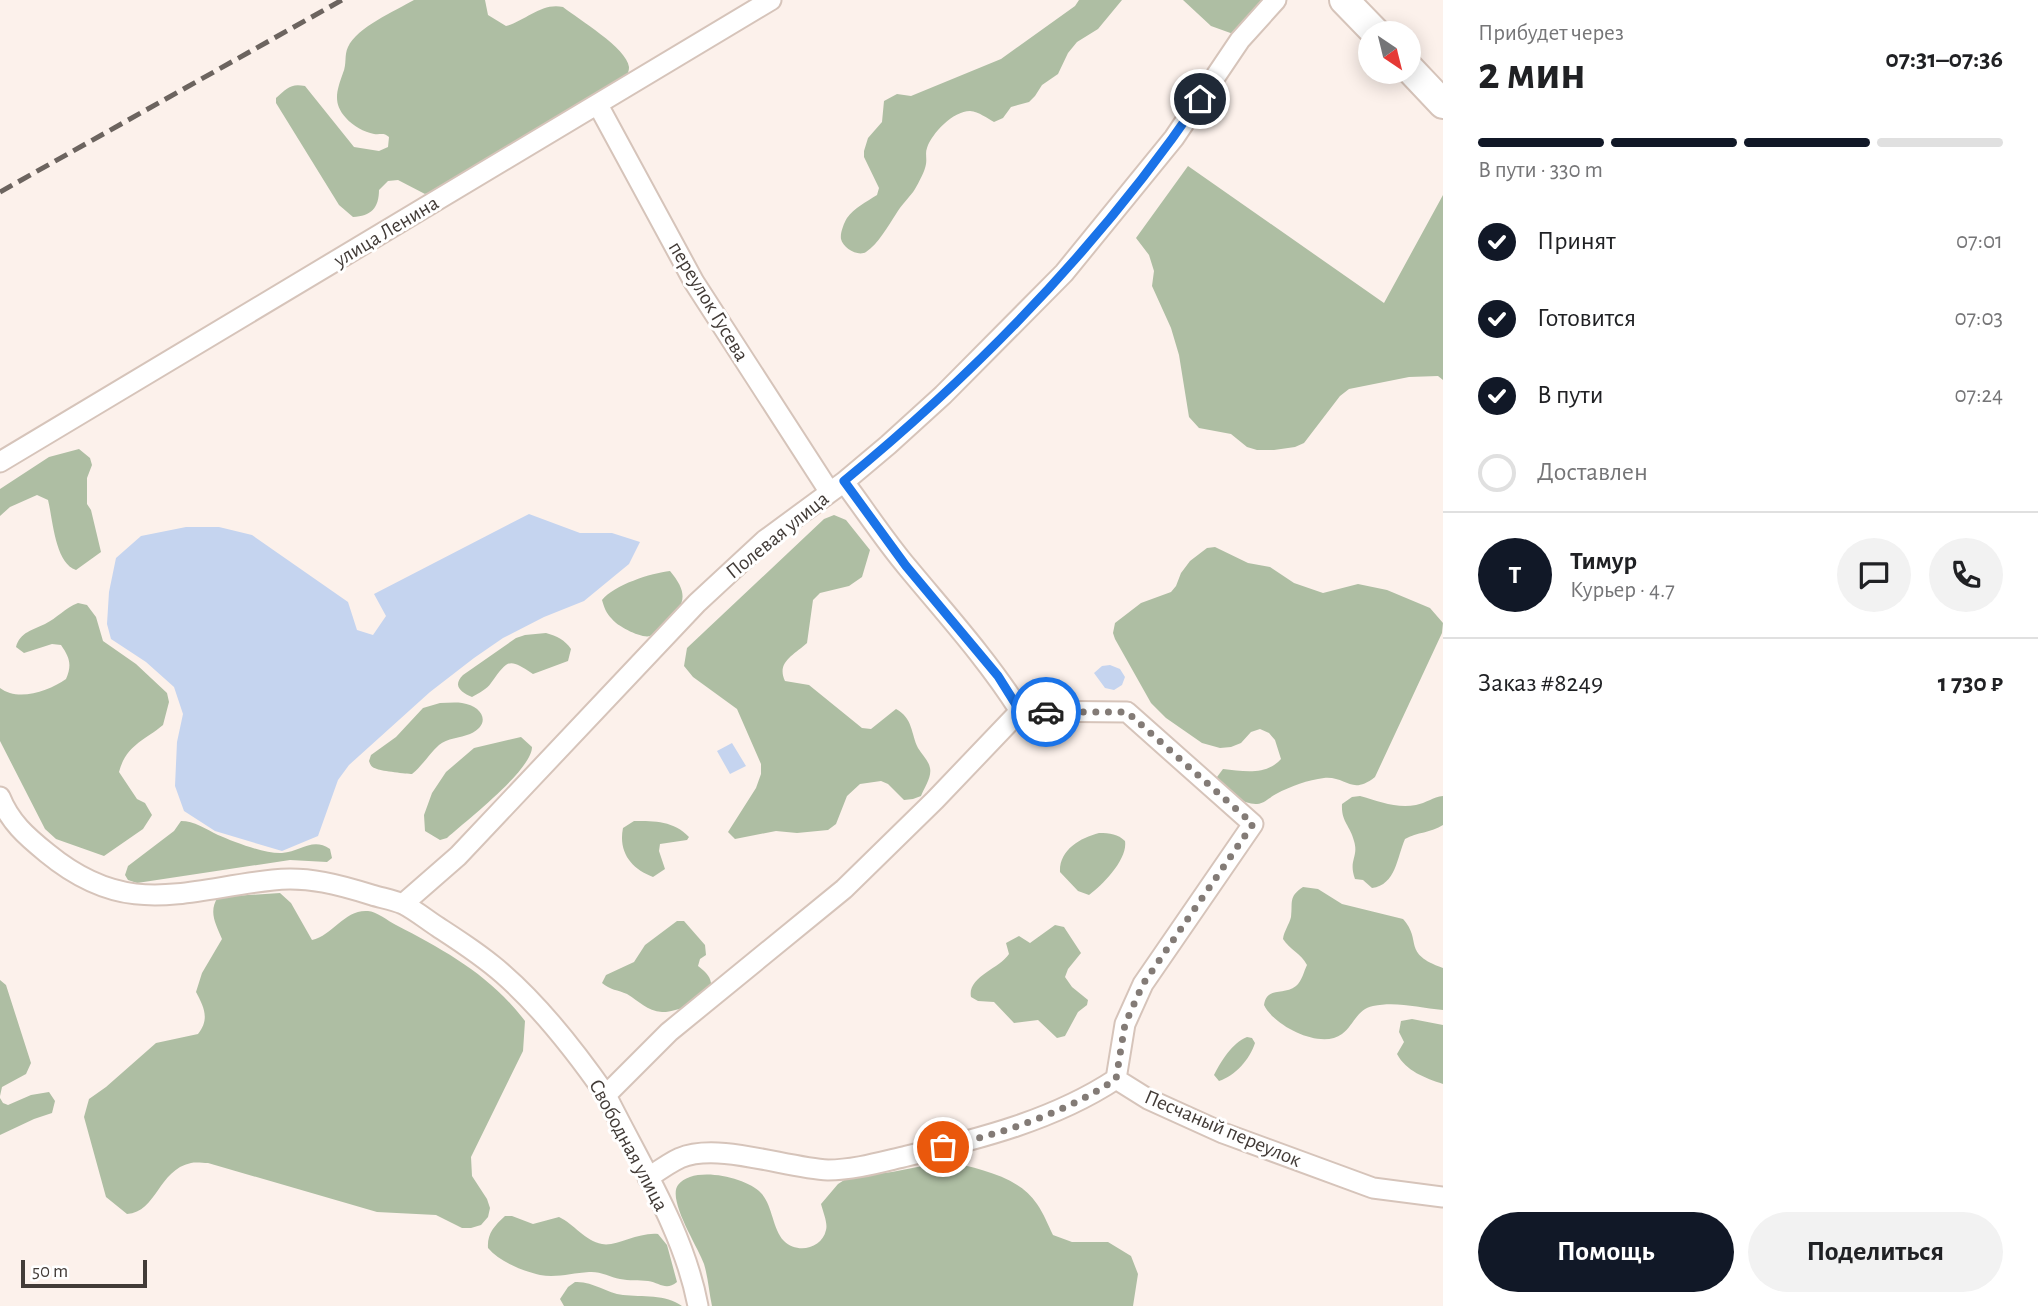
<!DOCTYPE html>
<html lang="ru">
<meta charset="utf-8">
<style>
:root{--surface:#fff;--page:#f2f2f2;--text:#202124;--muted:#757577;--line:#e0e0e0;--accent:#111827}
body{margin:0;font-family:"Alegreya Sans",sans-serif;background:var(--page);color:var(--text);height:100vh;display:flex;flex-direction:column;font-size:26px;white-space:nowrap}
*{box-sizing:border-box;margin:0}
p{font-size:23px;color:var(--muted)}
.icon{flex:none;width:38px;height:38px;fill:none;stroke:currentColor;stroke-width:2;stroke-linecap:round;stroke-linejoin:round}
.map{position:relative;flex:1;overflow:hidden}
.side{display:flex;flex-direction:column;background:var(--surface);width:595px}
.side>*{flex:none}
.needle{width:46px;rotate:145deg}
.fabs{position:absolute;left:1358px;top:21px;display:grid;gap:14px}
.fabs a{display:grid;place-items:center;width:63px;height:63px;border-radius:50%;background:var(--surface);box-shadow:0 4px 18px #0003;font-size:35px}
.scale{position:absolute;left:21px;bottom:18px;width:126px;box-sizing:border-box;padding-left:7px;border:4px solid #423b37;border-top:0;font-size:19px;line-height:24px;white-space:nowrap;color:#423b37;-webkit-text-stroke:5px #fff;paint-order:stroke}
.pin{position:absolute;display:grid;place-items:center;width:60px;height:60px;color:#fff;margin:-30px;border:4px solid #fff;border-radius:50%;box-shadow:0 2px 7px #0007}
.courier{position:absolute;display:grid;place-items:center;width:70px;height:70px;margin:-35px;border:5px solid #1a73e8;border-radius:50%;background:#fff;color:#222;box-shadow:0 2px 9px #0007}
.summary em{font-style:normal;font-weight:600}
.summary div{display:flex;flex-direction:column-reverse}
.summary{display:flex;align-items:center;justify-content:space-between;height:119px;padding:0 35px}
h1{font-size:46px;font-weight:600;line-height:52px}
.bar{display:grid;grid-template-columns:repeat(4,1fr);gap:10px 7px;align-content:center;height:84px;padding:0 35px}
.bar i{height:9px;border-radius:5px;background:var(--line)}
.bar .current{background:var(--accent)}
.bar p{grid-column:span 4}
.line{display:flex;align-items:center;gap:18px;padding:0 35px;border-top:2px solid var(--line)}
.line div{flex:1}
.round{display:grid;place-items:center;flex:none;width:74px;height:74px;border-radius:37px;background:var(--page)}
ol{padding:0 35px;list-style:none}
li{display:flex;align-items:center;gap:21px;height:77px}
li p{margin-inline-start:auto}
li .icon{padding:7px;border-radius:50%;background:var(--accent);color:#fff;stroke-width:4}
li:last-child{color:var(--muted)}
li i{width:38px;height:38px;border:4px solid var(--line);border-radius:50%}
.primary-button{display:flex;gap:14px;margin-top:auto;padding:14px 35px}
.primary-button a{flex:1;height:80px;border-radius:42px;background:var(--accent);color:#fff;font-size:28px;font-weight:600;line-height:80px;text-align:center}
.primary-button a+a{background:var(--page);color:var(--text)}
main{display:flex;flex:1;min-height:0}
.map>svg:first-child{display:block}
.forest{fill:#aebea3}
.water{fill:#c5d4ef}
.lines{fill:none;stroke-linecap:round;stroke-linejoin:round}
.street-casing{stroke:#d6c4ba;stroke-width:23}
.secondary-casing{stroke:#d6c4ba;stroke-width:32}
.street{stroke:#fff;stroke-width:19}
.secondary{stroke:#fff;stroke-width:28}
.rail{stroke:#6c645f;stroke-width:5;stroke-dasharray:14 7;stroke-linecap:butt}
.done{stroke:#837b76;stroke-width:7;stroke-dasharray:0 12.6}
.route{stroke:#1a73e8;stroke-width:9}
.labels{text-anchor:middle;stroke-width:6;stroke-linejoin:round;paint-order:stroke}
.street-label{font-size:21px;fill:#423b37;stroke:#fff}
</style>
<main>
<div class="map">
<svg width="1443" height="1306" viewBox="0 0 1443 1306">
<rect width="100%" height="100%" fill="#fcf1eb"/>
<path class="forest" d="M 414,0 L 485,0 L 488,15 L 506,26 C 525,21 542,2 563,7 C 578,19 627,48 629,67 C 629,73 626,77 622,81 L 430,192 L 425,194 L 398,180 L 388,181 L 379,190 C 379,208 371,216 353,217 L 339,205 L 276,103 L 276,98 C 287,88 291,83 305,86 L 354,147 L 379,151 L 388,147 L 389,137 C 383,132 381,135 374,134 C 364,132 353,126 346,118 C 332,103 337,90 343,73 C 347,64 344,55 348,47 C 357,27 395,11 414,0 Z
M 1079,0 L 1122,0 L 1098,29 L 1077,42 L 1068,53 L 1058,74 L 1042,85 L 1035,96 L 1029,102 L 1011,107 L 1003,118 L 994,122 C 987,118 979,112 970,111 C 953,111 932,133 927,148 C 925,153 927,158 926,164 C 925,171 919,182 915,189 C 911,196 901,205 896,214 C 888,226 878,244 866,252 C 858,257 843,248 841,239 C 840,233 844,223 847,218 C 854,208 866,202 877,195 L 879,188 L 864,157 L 864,151 L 868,138 L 882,122 L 884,101 L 897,94 L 911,96 L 1001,59 L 1075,6 Z
M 1183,0 L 1269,0 L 1236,35 L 1211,26 Z
M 1188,166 L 1384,303 L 1443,195 L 1443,380 L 1438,376 L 1409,377 L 1349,389 L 1340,396 L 1304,443 L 1295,447 L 1274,450 L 1257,450 L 1247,447 L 1231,434 L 1199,428 L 1189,417 L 1179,355 L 1171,328 L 1152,286 L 1154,271 L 1149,255 L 1136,238 Z
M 79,449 L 90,458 L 92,465 L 87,478 L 87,504 L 91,510 L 101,552 L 76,570 C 55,563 53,520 48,500 L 37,495 L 10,507 L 0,516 L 0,489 L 49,457 Z
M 834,515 L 846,520 L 870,550 L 862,577 L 849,586 L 820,593 L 813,600 L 807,643 C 794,655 776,662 785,681 L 809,685 L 862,728 L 871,729 L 896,709 C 913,718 911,734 918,748 C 922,755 929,761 930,768 C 932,777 924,788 921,796 L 913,799 L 904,800 L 888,784 L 881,781 L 860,784 L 847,796 L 836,824 L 828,830 L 797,833 L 776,831 L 735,839 L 728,832 L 756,788 L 761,774 L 761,764 L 737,709 L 693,677 L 684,666 L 687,648 L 824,519 Z
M 1215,547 L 1248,563 L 1270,567 L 1294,583 L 1323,593 L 1358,584 L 1387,590 L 1430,608 L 1443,623 L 1442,633 L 1375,777 C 1351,796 1347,776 1324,778 C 1308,780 1291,786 1276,794 C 1270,797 1265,803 1257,804 C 1245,805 1229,792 1215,791 L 1217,777 L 1223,769 C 1243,771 1266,776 1281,759 L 1275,740 L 1269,733 L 1260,729 L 1251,732 L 1241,743 L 1231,747 L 1220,748 L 1202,743 L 1166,718 L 1151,703 L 1115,639 L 1113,633 L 1115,623 L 1141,603 L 1171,592 L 1176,586 L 1181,573 L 1190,561 L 1207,548 Z
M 670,571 C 690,595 685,606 663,625 C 659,629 655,634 650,636 C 642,639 617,626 612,619 C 606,613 604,607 602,600 C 614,585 651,573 670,571 Z
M 78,603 L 87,605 L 96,617 L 103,641 L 136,664 L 167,693 L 169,702 L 163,725 C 144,741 126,745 119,772 L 137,799 L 145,803 L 152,815 L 143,829 L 104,856 L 56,839 L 45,829 L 0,741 L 0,688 C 18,702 49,691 66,679 C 72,665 70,658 61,645 L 52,644 L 24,653 L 16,647 C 20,632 33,630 45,624 C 57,618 65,608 78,603 Z
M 546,633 C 557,636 565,640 571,649 L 568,661 L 533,674 C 508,657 508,660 491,683 C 487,689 479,693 472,697 C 461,692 452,686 463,675 L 516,638 L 525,635 Z
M 440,703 C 447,703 455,702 462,703 C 483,706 492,724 470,734 C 460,738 447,738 439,745 C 429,754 423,765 412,774 C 407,774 382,771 377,769 C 371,767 371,766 369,761 L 371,755 L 396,737 L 423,708 Z
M 521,737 L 532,747 C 532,770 466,821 447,838 L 440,840 L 425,831 L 424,815 L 432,793 L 446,772 L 474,748 Z
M 1360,796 C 1378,801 1397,809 1416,805 C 1426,803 1433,797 1443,796 L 1443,825 C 1431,833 1417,832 1405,839 C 1397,857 1396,885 1372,888 L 1363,880 L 1355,879 C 1348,860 1359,857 1354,841 C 1350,825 1341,822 1342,804 L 1352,797 Z
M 181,821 C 194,821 206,829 218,835 C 234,842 265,854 282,853 C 301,852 312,837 330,849 L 332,858 L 327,862 L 290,860 L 137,883 L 128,880 L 125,875 L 128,866 L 174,831 Z
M 634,821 C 655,821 674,821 689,837 L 687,840 L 660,844 L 659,851 L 665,869 L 653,877 C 632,869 618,853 623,828 Z
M 1099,833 C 1110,833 1118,834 1125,841 C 1128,859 1103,885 1089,895 L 1078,891 L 1060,872 C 1059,850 1080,838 1099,833 Z
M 1303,887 L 1318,889 L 1342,904 L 1403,919 C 1423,941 1401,953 1443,968 L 1443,1010 C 1419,1008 1397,1001 1373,1006 C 1357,1009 1354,1025 1342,1034 C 1321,1050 1274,1026 1264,1005 C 1267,986 1283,996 1296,986 C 1302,981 1304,971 1307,965 C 1301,953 1290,950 1283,939 C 1284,931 1289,925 1291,917 C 1293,902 1288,897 1303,887 Z
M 280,893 L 291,903 L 312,940 C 333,935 345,909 368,911 C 376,911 388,921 396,925 C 446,951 490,975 525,1021 L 523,1051 L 471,1157 L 472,1176 L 487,1199 L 490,1208 L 488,1217 L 481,1225 L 471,1228 L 462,1228 L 436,1215 L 377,1212 L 208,1163 C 203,1163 196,1162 191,1163 C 158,1170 157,1212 127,1214 L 106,1197 L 84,1117 L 89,1099 L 106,1087 L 156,1043 L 198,1034 C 210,1019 204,1007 196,992 L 202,973 L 222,939 C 216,924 208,912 218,897 Z
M 677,921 L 684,921 L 705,945 L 706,955 L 700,959 L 698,966 C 703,970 710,975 711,983 C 713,999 674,1013 662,1012 C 647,1011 639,1001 627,994 C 618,990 610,990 602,983 L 606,975 L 634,962 L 645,945 Z
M 1055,925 L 1064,927 L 1081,953 L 1068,969 L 1065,977 L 1072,987 L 1088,1000 L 1087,1005 L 1078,1012 L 1065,1036 L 1057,1038 L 1038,1020 L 1014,1023 L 994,1002 L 978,1001 L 971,997 C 967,977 999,969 1009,954 L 1006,943 L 1019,936 L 1030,943 Z
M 0,980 L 6,985 L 31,1063 L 26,1074 L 2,1087 L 0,1096 Z
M 1412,1019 L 1443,1025 L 1443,1084 C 1425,1078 1406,1071 1397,1054 L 1404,1042 L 1399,1032 L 1401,1021 Z
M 1247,1037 L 1252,1038 L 1255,1043 C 1250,1059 1235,1076 1219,1081 L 1214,1075 C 1221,1061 1232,1043 1247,1037 Z
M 49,1092 L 55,1101 L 52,1113 L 34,1119 L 0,1135 L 0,1098 L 3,1103 L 8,1105 L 31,1095 Z
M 948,1161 C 978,1169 1019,1176 1037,1204 C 1044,1214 1048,1225 1053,1235 L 1072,1242 L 1108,1242 L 1131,1256 L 1138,1274 L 1133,1306 L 712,1306 C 709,1292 708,1277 704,1264 C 698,1247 667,1200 678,1185 C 693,1165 746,1177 761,1193 C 773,1206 772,1228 784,1241 C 797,1254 822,1249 826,1230 C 828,1223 823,1212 821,1204 L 838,1184 L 849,1177 L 892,1172 Z
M 505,1216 L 512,1216 L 533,1224 L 559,1217 C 574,1224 585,1241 602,1244 C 616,1247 638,1232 658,1234 L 667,1245 L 677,1282 C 666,1291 660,1283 648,1281 C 639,1280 629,1281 620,1279 C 610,1277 600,1271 589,1272 C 572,1273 557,1278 540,1275 C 523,1271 500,1262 488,1248 C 487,1234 494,1226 505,1216 Z
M 575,1282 C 593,1281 606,1293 623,1295 C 642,1297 666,1294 682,1306 L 564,1306 L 560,1299 L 568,1287 Z"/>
<path class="water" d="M 529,514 L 580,533 L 612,533 L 640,542 L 629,564 L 584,601 L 544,617 L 503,638 L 474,658 L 430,692 L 349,765 L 338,780 L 318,836 L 282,851 L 215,831 L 184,811 L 175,786 L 177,742 L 183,714 L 174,687 L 146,662 L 111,639 L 107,624 L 109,592 L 116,558 L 141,536 L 186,527 L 219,527 L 252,535 L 348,602 L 357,630 L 373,635 L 386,616 L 374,594 Z
M 1110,665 L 1120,669 L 1125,677 L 1122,685 L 1114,690 L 1105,688 L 1094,673 L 1102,666 Z
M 732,743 L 746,766 L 730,774 L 717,751 Z"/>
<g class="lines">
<g class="street-casing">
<path id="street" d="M 598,105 L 694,282 L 829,491
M 0,462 L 771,0
M 844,482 C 865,510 885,541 908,568 C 947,615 987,659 1020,711
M 0,797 C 10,822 26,836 47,853 C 127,919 183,890 273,880 C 308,876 340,885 372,895 C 382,898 393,900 403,904 C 415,910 427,920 438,927 C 461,942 483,956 503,974 C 542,1008 576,1052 606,1095 C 639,1162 684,1231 698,1306
M 403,904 L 458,856 L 697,603 L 765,540 L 844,482 L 888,445 L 943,395 L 1064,273 L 1174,138 L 1240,40 L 1276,0
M 1116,1079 L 1148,1099 L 1223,1133 L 1373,1188 L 1443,1197
M 606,1095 L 669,1032 L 844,889 L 935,800 L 1020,711 L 1127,712 L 1253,824 L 1143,984 L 1125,1024 L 1116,1079
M 648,1178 C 658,1171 669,1163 680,1158 C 718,1142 786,1168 828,1170 C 854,1170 881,1162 907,1156 C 979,1139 1054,1120 1116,1079"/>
</g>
<g class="secondary-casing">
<path id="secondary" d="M 1344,0 L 1376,33
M 1409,68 L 1443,104"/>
</g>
<use href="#street" class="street"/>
<use href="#secondary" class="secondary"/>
<path class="rail" d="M 0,192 L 342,0"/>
</g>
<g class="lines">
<path class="done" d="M 943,1147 C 1004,1133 1065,1113 1116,1079 L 1125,1024 L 1143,984 L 1253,824 L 1127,712 L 1046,712"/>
<path class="route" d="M 1046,712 L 1020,711 L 998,676 L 906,566 L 844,481 C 979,370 1102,243 1200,99"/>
</g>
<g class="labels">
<g class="street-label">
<text transform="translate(386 231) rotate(-31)" y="7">улица Ленина</text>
<text transform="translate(709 301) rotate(59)" y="7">переулок Гусева</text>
<text transform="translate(777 535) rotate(-39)" y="7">Полевая улица</text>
<text transform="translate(1223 1128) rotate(23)" y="7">Песчаный переулок</text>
<text transform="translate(629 1145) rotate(62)" y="7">Свободная улица</text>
</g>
</g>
</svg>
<div class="fabs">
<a><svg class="needle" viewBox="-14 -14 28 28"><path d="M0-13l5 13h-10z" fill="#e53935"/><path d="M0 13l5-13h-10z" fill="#757577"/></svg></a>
</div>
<div class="scale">50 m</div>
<div class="pin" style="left:943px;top:1147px;background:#ea580c"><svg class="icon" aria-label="bag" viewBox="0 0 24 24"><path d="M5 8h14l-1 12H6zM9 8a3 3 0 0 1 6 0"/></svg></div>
<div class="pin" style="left:1200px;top:99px;background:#1f2937"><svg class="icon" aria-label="home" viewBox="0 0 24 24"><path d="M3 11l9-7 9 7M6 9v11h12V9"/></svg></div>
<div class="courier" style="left:1046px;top:712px"><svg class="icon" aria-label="car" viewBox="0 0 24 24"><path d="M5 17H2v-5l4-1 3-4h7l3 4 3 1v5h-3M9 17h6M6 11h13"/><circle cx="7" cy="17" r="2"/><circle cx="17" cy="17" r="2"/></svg></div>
</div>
<section class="side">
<div class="summary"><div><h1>2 мин</h1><p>Прибудет через</p></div><em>07:31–07:36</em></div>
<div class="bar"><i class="current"></i><i class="current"></i><i class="current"></i><i></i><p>В пути · 330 m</p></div>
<ol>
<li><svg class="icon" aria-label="check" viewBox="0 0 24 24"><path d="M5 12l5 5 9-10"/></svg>Принят<p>07:01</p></li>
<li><svg class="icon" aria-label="check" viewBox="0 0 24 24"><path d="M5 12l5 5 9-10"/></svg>Готовится<p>07:03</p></li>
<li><svg class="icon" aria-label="check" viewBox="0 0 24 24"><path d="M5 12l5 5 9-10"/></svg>В пути<p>07:24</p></li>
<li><i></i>Доставлен</li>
</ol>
<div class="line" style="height:126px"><b class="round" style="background:var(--accent);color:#fff">Т</b><div><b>Тимур</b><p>Курьер · 4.7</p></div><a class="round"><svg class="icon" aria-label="chat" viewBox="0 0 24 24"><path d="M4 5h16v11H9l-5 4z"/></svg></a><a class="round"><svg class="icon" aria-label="phone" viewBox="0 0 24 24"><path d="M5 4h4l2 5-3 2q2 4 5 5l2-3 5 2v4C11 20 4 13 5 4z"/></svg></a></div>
<div class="line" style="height:91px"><div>Заказ #8249</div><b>1 730 ₽</b></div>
<div class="primary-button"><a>Помощь</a><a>Поделиться</a></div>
</section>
</main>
